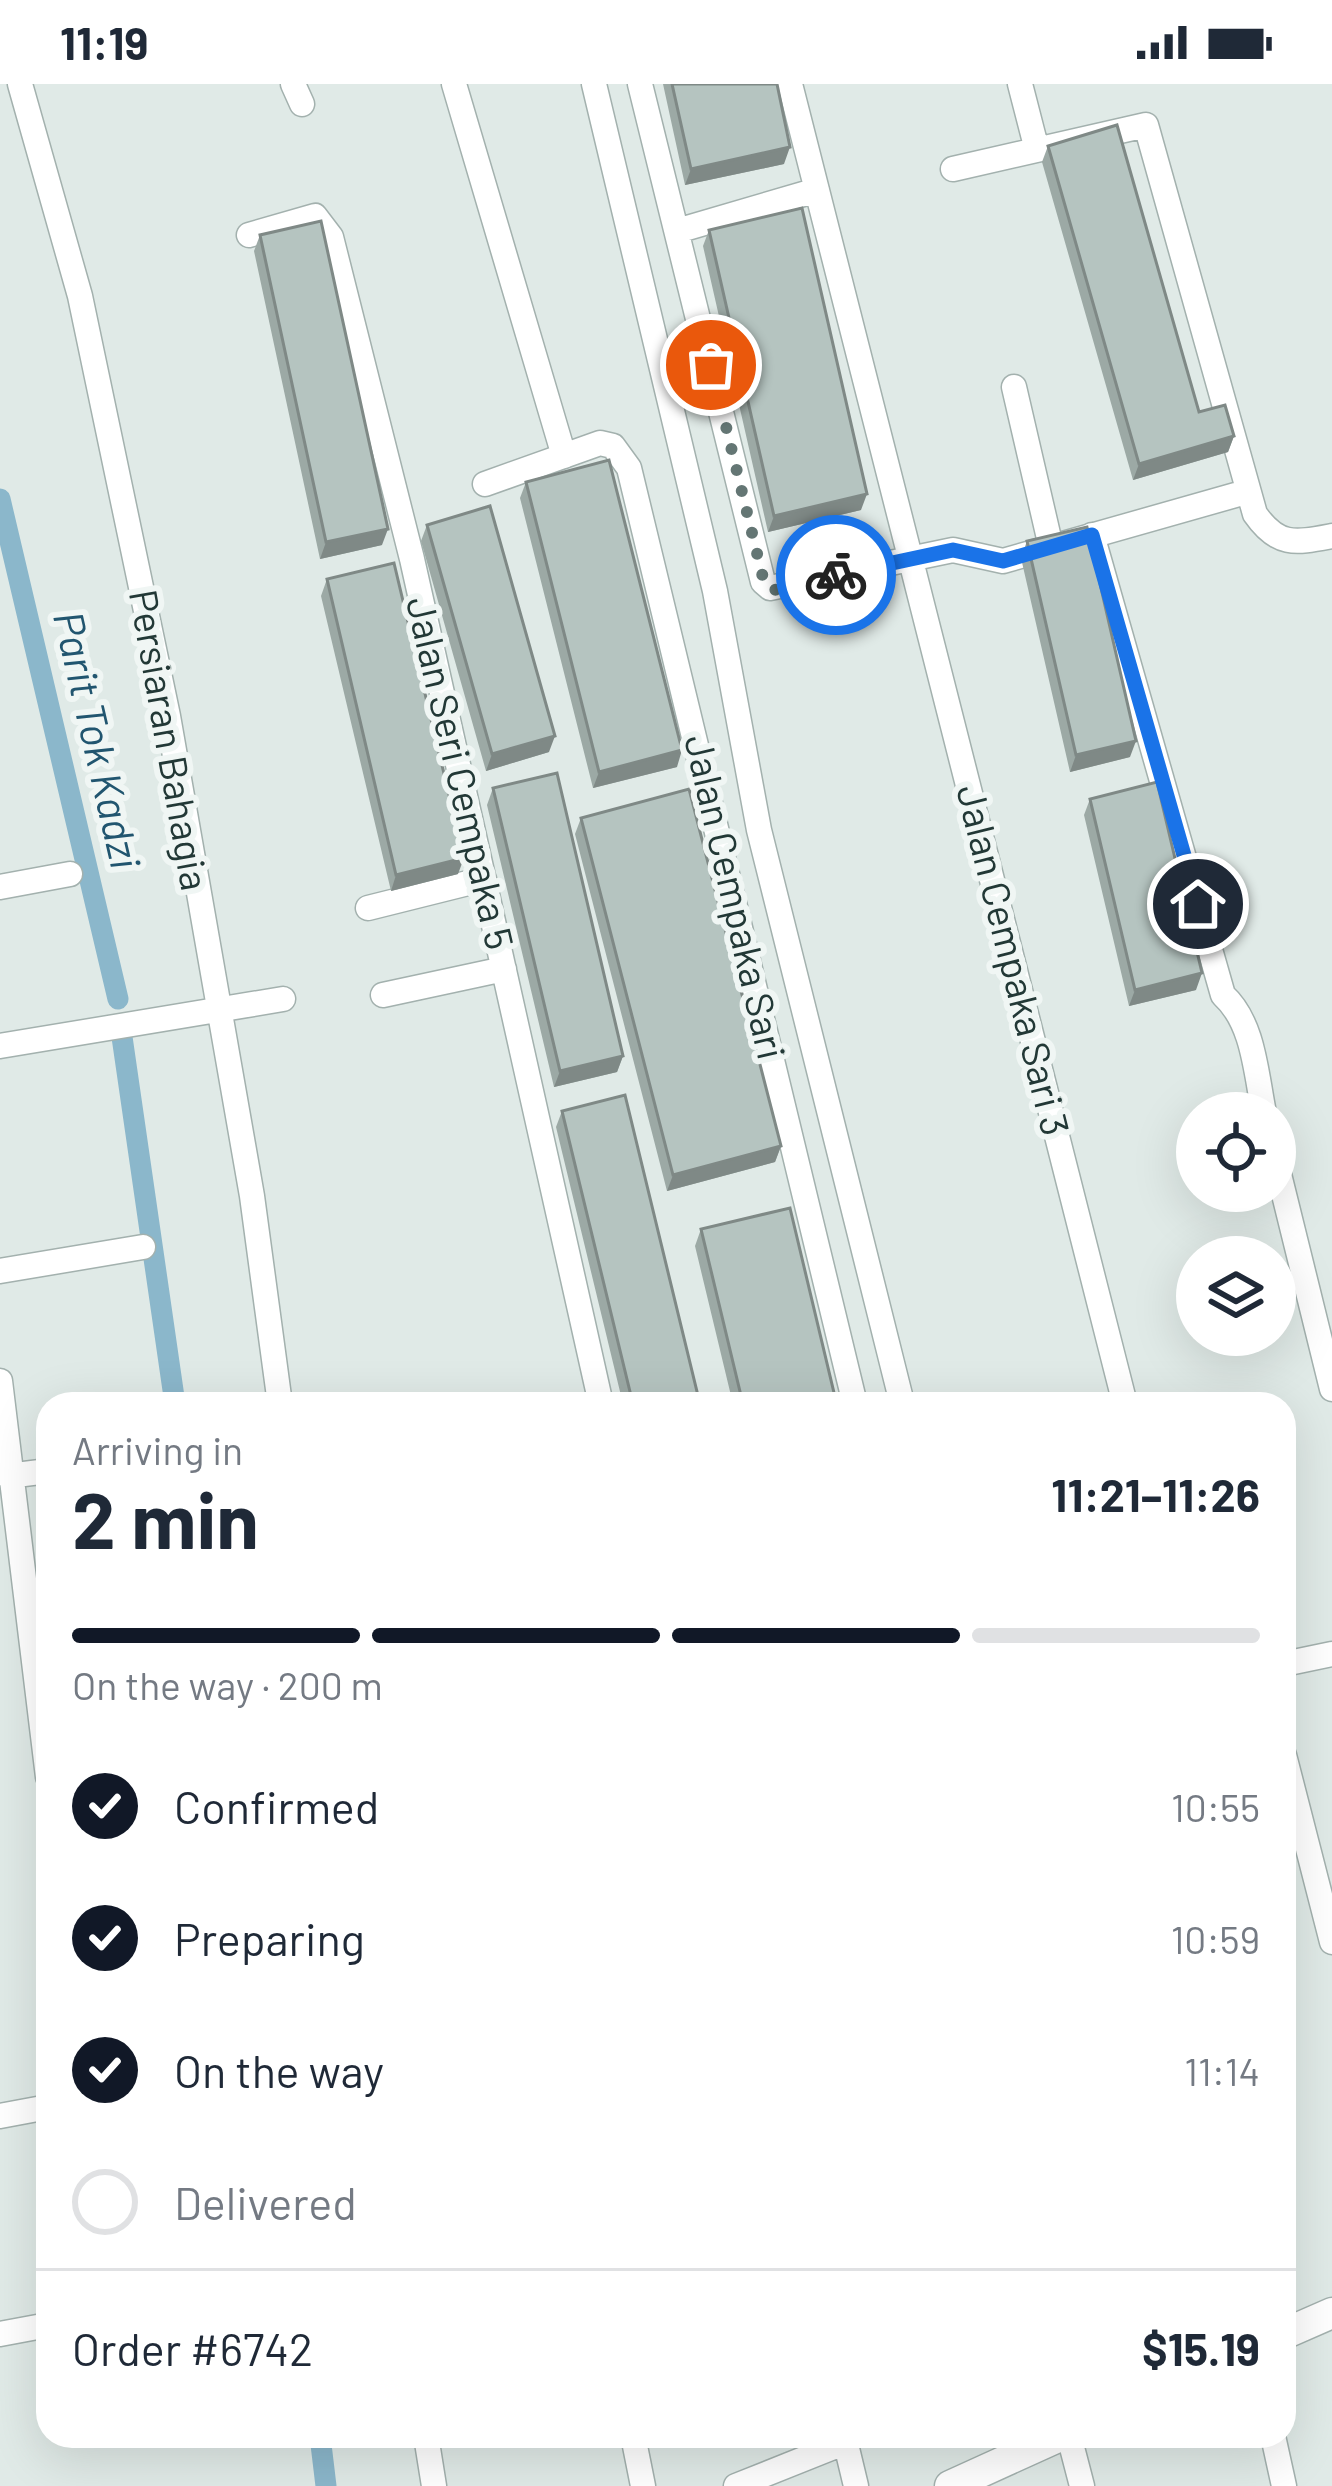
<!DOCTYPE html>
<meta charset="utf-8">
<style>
:root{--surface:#fff;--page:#f2f2f3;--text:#1f2937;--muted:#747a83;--line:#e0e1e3;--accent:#111827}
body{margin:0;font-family:Barlow,sans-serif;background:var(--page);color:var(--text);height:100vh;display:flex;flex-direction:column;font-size:45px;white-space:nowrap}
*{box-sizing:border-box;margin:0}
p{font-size:39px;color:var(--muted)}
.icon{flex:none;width:66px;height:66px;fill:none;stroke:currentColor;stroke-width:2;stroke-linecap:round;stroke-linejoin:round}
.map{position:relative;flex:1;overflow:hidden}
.panel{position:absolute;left:36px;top:1308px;width:1260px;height:1056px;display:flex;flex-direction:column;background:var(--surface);border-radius:36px;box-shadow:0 12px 48px #0002}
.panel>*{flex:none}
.controls{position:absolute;left:1176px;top:1008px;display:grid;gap:24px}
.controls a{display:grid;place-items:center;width:120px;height:120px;border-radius:50%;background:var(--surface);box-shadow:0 12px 48px #0002;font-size:60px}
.pin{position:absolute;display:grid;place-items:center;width:102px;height:102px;color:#fff;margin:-51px;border:6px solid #fff;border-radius:50%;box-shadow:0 3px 12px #0007}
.courier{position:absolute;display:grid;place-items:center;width:120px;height:120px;margin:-60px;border:9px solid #1a73e8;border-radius:50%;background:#fff;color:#222;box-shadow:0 3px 15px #0007}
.head em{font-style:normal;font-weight:700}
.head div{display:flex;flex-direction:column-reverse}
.head{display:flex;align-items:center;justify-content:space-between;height:204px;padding:0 36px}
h1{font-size:78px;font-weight:700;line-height:90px}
.bar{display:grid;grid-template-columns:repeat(4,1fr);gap:18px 12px;align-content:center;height:144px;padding:0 36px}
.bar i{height:15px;border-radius:9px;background:var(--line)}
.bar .current{background:var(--accent)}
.bar p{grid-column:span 4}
.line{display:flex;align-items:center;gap:30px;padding:0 36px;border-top:3px solid var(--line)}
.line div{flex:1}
ol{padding:0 36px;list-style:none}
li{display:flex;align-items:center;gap:36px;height:132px}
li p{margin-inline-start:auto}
li .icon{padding:12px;border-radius:50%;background:var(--accent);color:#fff;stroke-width:4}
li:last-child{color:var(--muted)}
li i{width:66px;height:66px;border:6px solid var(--line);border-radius:50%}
.status{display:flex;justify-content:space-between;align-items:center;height:84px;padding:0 60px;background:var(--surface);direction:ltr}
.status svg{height:33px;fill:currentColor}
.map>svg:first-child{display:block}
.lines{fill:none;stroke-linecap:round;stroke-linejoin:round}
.canal{stroke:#8bb7cb;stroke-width:21}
.minor-casing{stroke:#a3b1ae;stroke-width:27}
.tertiary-casing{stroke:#a3b1ae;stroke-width:33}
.minor{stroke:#fff;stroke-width:24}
.tertiary{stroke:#fff;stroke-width:30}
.wall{fill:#9ca9a5}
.shaded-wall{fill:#7f8986}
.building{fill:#b5c4c0;stroke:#7f8986;stroke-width:3}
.done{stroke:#647674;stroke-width:12;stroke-dasharray:0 21.6}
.route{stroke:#1a73e8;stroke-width:15}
.labels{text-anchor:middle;stroke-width:12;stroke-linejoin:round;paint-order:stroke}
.street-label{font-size:39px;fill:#223836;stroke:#f0f6f4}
.water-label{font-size:42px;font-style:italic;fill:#21556f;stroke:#f0f6f4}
</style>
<div class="status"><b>11:19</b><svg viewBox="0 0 49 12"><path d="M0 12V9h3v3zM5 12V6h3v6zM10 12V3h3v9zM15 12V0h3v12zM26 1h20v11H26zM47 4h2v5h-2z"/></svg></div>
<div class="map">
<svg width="1332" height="2402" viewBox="0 0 1332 2402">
<rect width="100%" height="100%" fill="#e0eae7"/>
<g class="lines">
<path class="canal" d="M 0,415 L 118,915
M 121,946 L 175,1320
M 320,2352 L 326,2402"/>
<g class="minor-casing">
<path id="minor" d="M 20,0 L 80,212 L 168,632 L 252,1112 L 280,1320
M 293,0 L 302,20
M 454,0 L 564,372
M 594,0 L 715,507 L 759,746 L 901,1315
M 640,0 L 763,498 L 770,504 L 953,466 L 1003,477 L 1246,408
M 790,0 L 1125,1320
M 1020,0 L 1037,66
M 953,85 L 1146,41 L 1255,430 C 1278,463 1295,459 1332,452
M 677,147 L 817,106
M 249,151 L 315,132 L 331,153 L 412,475 L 601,1320
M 1014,303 L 1051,463
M 485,400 L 600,359 L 613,362 L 629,384 L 855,1320
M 1092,451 L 1223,911 C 1254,939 1256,990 1264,1029
M 0,803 L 70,790
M 368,824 L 484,795
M 383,911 L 504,885
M 0,962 L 283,915
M 1275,1074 L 1332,1305
M 0,1187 L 143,1163
M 0,1297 L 48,1693
M 8,1392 L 48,1387
M 1284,1580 L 1332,1570
M 1284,1671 L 1332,1858
M 0,2032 L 48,2023
M 0,2250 L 48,2241
M 426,2352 L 434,2402
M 633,2352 L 643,2402
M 844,2352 L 856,2402
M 1069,2352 L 1082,2402
M 1273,2352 L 1284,2402
M 736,2402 L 846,2358"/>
</g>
<g class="tertiary-casing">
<path id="tertiary" d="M 1284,2250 L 1332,2229
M 950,2402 L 1060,2352"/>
</g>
<use href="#minor" class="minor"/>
<use href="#tertiary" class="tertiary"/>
</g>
<path class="wall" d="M 663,0 L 777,0 L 784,80 L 685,101 Z
M 1048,62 L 1199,328 L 1234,352 L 1228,368 L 1133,396 L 1042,78 Z
M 709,146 L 861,426 L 768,448 L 703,162 Z
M 260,151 L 382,461 L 320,475 L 254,167 Z
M 526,398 L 677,683 L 593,704 L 520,414 Z
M 427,441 L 549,668 L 486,687 L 421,457 Z
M 1027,457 L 1130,673 L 1070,688 L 1021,474 Z
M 327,495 L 458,790 L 391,807 L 321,512 Z
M 493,704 L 623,972 L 617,988 L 554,1003 L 487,721 Z
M 1090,715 L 1196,906 L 1129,922 L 1084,731 Z
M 581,734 L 781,1062 L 775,1078 L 667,1107 L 575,750 Z
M 562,1027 L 700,1320 L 623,1320 L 556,1043 Z
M 701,1145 L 833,1320 L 733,1320 L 695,1162 Z"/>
<path class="shaded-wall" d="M 790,63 L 784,80 L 685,101 L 691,85 Z
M 1234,352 L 1228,368 L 1133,396 L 1139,380 Z
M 867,410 L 861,426 L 768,448 L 774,432 Z
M 388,445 L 382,461 L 320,475 L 326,458 Z
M 555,652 L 549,668 L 486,687 L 492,670 Z
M 1136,657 L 1130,673 L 1070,688 L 1076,671 Z
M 682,666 L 677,683 L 593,704 L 599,688 Z
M 464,774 L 458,790 L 391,807 L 396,791 Z
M 1202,889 L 1196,906 L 1129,922 L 1135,906 Z
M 623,972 L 617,988 L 554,1003 L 560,987 Z
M 781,1062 L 775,1078 L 667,1107 L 673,1091 Z
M 835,1313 L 833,1320 L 808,1320 Z"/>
<path class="building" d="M 672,0 L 777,0 L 790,63 L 691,85 Z
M 1117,41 L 1199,328 L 1225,321 L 1234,352 L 1139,380 L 1048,62 Z
M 802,124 L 867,410 L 774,432 L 709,146 Z
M 321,137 L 388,445 L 326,458 L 260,151 Z
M 609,376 L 682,666 L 599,688 L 526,398 Z
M 490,422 L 555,652 L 492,670 L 427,441 Z
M 1087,443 L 1136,657 L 1076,671 L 1027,457 Z
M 394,479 L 464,774 L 396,791 L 327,495 Z
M 557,689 L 623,972 L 560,987 L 493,704 Z
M 1157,698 L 1202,889 L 1135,906 L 1090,715 Z
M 689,705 L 781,1062 L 673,1091 L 581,734 Z
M 625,1011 L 700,1320 L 633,1320 L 562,1027 Z
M 790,1124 L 835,1313 L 808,1320 L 743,1320 L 701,1145 Z"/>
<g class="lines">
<path class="done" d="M 711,281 L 764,498 L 774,506 L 836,491"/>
<path class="route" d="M 836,491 L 953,466 L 1003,477 L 1092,451 L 1198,820"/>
</g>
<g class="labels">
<g class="street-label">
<text transform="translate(169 656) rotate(80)" y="14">Persiaran Bahagia</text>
<text transform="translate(460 689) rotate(77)" y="14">Jalan Seri Cempaka 5</text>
<text transform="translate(735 813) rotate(77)" y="14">Jalan Cempaka Sari</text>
<text transform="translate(1013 876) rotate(76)" y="14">Jalan Cempaka Sari 3</text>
</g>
<g class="water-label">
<text transform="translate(97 656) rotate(77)" y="15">Parit Tok Kadzi</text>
</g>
</g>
</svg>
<div class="controls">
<a><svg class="icon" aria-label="locate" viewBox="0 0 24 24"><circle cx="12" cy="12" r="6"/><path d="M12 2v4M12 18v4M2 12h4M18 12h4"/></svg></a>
<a><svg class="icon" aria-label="layers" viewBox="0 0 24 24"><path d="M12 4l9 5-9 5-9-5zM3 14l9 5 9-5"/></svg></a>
</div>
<div class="pin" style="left:711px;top:281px;background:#ea580c"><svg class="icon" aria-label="bag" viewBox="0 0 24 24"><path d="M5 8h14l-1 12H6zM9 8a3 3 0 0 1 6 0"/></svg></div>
<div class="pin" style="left:1198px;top:820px;background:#1f2937"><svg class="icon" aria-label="home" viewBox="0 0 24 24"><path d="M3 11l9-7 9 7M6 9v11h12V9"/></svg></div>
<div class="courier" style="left:836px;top:491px"><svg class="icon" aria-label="bike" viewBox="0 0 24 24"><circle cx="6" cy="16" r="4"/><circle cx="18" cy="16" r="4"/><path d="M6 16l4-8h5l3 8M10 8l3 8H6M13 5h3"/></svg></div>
<section class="panel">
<div class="head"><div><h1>2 min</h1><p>Arriving in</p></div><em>11:21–11:26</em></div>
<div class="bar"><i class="current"></i><i class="current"></i><i class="current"></i><i></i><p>On the way · 200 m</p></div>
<ol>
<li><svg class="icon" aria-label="check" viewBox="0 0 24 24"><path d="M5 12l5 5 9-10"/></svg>Confirmed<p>10:55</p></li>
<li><svg class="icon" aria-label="check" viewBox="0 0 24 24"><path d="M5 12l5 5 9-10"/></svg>Preparing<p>10:59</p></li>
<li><svg class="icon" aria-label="check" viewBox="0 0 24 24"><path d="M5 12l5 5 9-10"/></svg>On the way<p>11:14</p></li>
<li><i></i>Delivered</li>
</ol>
<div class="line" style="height:156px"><div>Order #6742</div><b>$15.19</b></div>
</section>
</div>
